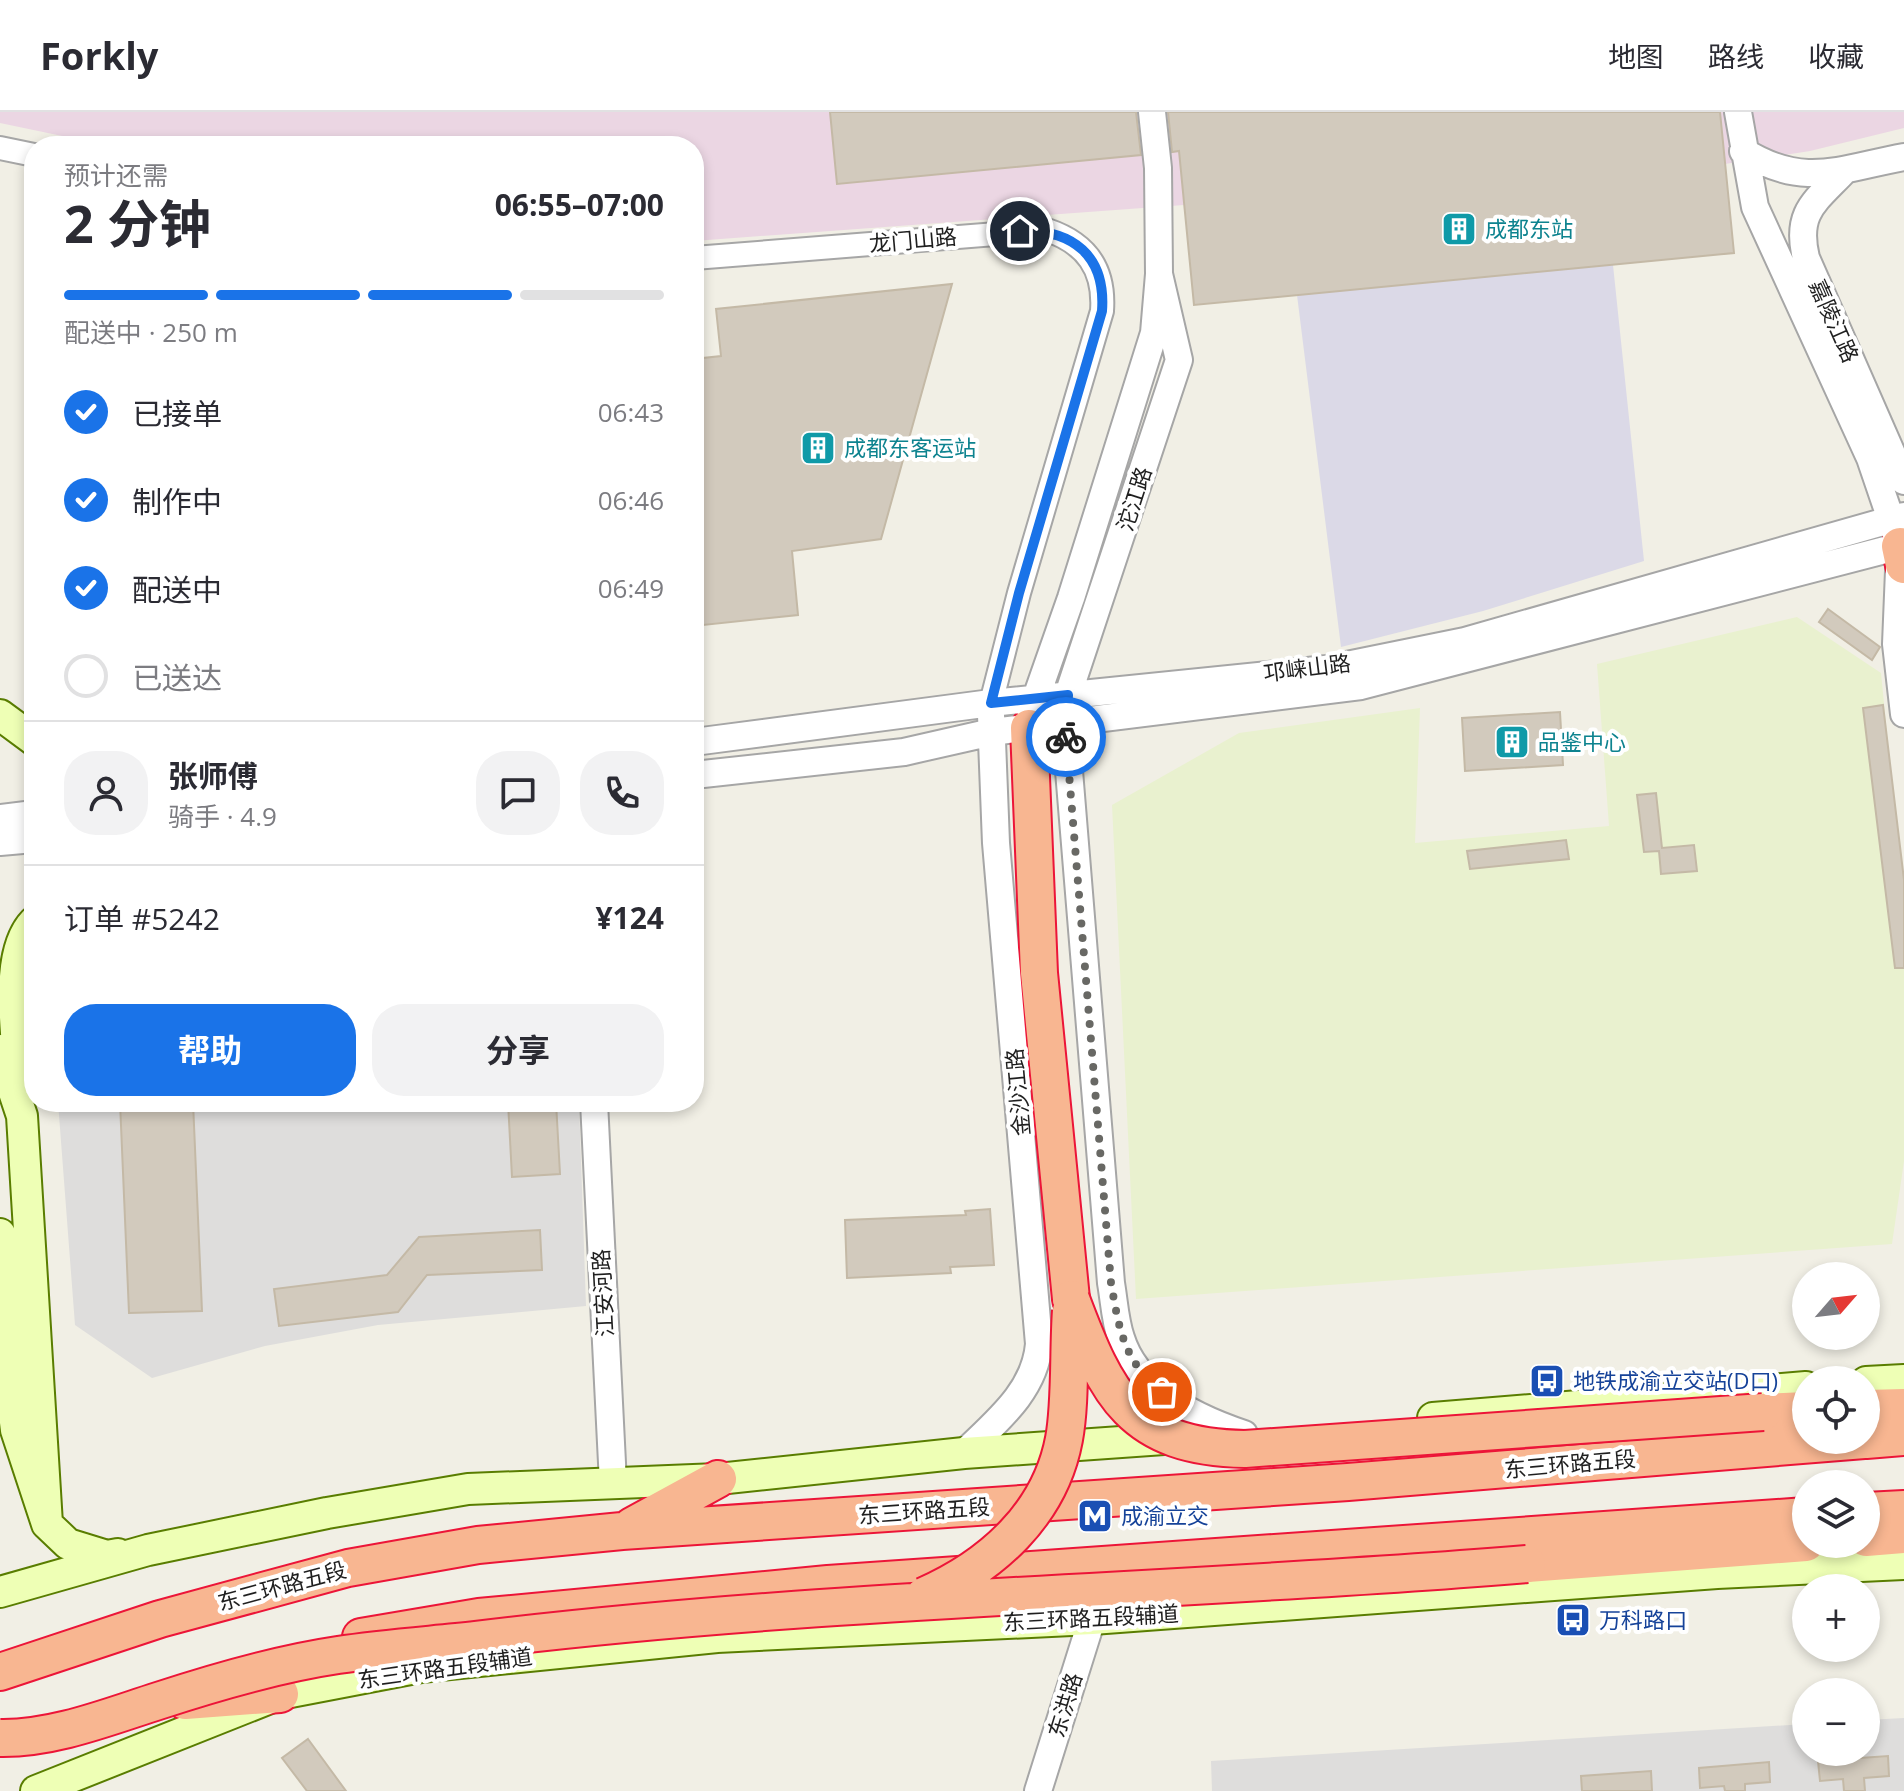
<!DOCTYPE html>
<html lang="zh">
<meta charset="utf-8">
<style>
:root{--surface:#fff;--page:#f2f2f3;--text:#2b2b33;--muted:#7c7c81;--line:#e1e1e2;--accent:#1a73e8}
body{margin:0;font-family:"Open Sans","Noto Sans SC",sans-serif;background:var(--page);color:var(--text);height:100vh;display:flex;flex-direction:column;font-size:30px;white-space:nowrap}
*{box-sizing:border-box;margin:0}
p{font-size:26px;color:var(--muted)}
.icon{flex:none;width:44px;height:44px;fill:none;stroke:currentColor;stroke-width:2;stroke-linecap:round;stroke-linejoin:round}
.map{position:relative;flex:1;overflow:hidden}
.sheet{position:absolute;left:24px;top:24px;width:680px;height:976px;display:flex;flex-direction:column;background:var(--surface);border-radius:32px;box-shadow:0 4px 12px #0003}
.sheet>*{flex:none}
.needle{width:52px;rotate:62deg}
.controls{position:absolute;left:1792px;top:1150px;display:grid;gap:16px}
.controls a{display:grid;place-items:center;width:88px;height:88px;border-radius:50%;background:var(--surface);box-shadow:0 4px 12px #0003;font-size:40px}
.pin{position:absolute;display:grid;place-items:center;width:68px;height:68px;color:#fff;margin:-34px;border:4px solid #fff;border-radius:50%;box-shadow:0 2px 8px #0007}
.courier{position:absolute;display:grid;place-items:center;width:80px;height:80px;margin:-40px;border:6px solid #1a73e8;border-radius:50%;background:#fff;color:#222;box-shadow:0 2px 10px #0007}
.overview em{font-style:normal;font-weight:700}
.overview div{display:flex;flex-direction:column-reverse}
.overview{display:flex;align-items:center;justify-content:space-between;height:136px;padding:0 40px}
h1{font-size:52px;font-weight:700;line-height:60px}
.bar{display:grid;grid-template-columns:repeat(4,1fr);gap:12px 8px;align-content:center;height:96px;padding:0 40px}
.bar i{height:10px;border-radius:6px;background:var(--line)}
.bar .current{background:var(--accent)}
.bar p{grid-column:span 4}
.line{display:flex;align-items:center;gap:20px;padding:0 40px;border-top:2px solid var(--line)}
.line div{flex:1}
.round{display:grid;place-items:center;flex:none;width:84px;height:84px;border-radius:32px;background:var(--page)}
ol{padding:0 40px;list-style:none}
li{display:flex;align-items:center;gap:24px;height:88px}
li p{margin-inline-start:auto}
li .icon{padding:8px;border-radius:50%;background:var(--accent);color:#fff;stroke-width:4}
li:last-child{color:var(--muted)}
li i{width:44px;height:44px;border:4px solid var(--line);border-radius:50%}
.cta{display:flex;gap:16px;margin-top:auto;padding:16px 40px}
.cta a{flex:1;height:92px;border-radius:32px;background:var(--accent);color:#fff;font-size:32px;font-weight:700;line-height:92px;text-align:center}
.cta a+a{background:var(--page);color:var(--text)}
header{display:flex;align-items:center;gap:48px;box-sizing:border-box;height:112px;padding:0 40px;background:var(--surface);border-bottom:2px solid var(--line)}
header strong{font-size:38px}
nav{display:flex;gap:44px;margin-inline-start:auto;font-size:28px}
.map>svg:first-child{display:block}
.residential{fill:#dedddc}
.industrial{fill:#ebd6e3}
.farmland{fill:#e9f1cf}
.plaza{fill:#dbd9e7}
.building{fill:#d2cabd;stroke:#c4b9a6;stroke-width:2}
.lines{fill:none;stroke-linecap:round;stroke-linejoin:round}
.minor-casing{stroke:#a6a6a6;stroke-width:26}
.tertiary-casing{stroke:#a6a6a6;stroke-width:30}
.secondary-casing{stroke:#597d00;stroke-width:34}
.trunk-casing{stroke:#ec1538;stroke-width:40}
.minor{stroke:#fff;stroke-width:22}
.tertiary{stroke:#fff;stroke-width:26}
.secondary{stroke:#eeffb5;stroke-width:30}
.trunk{stroke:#f8b691;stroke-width:36}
.trunk-bridge-casing{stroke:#ec1538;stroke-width:40;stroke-linecap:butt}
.trunk-bridge{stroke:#f8b691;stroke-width:36}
.done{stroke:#686864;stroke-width:8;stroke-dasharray:0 14.4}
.route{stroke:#1a73e8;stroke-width:10}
.labels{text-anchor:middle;stroke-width:8;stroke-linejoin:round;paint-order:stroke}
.culture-label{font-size:22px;fill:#0d838f;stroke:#fff;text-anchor:start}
.street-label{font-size:22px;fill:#1f1f1f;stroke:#fff}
.transit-label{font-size:22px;fill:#164399;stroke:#fff;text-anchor:start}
</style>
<header>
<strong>Forkly</strong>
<nav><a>地图</a><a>路线</a><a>收藏</a></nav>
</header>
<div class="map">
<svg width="1904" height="1679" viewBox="0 0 1904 1679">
<rect width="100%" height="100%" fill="#f1efe5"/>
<path class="residential" d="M 58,990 L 579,990 L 586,1194 L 378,1213 L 265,1234 L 152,1266 L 75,1213 Z
M 1904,1606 L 1904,1679 L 1212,1679 L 1211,1649 L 1806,1612 L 1806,1640 L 1866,1640 L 1866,1608 Z"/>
<path class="industrial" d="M 0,0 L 1904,0 L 1904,16 L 1810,39 L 1725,52 L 1734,141 L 1194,193 L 1184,93 L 694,129 L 694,34 L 110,34 L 0,11 Z"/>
<path class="farmland" d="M 1797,505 L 1881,561 L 1904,794 L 1904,1049 L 1892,1132 L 1136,1187 L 1112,693 L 1239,621 L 1420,596 L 1415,731 L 1609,714 L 1597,552 Z"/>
<path class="plaza" d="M 1613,153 L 1644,449 L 1483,499 L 1341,535 L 1297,183 Z"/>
<path class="building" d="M 830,0 L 1136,0 L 1141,43 L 837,72 Z
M 1168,0 L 1720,0 L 1734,141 L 1194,193 L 1179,39 L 1172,40 Z
M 952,172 L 881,427 L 792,439 L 798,503 L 694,514 L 694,247 L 721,244 L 716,197 Z
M 1828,497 L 1880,535 L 1872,548 L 1819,510 Z
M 1883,593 L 1904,768 L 1904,856 L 1895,856 L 1863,596 Z
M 1560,600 L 1563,653 L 1465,659 L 1462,606 Z
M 1656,681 L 1662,736 L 1694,733 L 1697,759 L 1661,762 L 1659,739 L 1644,740 L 1637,683 Z
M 1566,728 L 1569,747 L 1470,757 L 1467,739 Z
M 120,990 L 193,990 L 202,1199 L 129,1201 Z
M 508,990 L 556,990 L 560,1062 L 512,1065 Z
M 990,1097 L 994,1153 L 950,1155 L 951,1161 L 847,1166 L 845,1108 L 966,1103 L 965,1099 Z
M 540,1118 L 542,1158 L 427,1163 L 398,1200 L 279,1214 L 274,1177 L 387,1163 L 419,1125 Z
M 308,1627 L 346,1679 L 307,1679 L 282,1646 Z
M 1888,1644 L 1889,1664 L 1864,1666 L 1865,1679 L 1844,1679 L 1843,1667 L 1820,1669 L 1818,1649 Z
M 1769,1650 L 1770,1670 L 1745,1672 L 1745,1679 L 1725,1679 L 1724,1674 L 1700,1676 L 1699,1656 Z
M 1651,1659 L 1652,1679 L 1582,1679 L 1581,1664 Z"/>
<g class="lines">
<g class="minor-casing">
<path id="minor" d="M 0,36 L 34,43
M 694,146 L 1047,118 C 1086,131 1105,157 1102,199 L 1019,481 L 991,591"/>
</g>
<g class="tertiary-casing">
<path id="tertiary" d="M 1738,0 L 1755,95 L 1870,346 L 1900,434 L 1896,532 L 1904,602
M 1743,39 C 1804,77 1839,57 1904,45
M 1845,58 C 1815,90 1795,100 1806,146 L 1904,369
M 1159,162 L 1179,248 L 1068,583 L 1065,610 L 1111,1171 C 1114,1188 1115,1209 1121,1226 C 1137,1278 1196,1306 1244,1322
M 1031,600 L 1071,486 L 1154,221 L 1159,162 L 1158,56 L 1152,0
M 694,630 L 991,591 L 1327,557 L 1465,529 L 1904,404
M 694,663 L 904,640 L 992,620 L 1361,574 L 1904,433
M 0,706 L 34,702
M 0,730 L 34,727
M 594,990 L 613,1371
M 964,1341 C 997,1309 1035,1279 1039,1232 L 996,731 L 991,603
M 1038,1679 L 1092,1507"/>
</g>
<g class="secondary-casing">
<path id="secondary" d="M 0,603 L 34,628
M 0,938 L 22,1004 L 47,1412
M 20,966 C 17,925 3,842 34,810
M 0,1122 L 8,1255 L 16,1318 L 47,1412 L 68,1432 L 107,1444 L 118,1442
M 1866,1270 L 1904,1268
M 1433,1306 L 1806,1275
M 0,1480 L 148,1438 L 327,1401 L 468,1377 L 718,1367 L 964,1341 L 1178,1326
M 36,1679 L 280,1582 L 421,1555 L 717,1525 L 1092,1507 L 1717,1461 L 1904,1452"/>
</g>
<g class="trunk-casing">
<path id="trunk" d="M 1900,434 L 1904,453
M 1029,616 L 1039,861 L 1071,1187
M 1866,1296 L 1904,1295
M 1763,1300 L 1806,1298
M 1866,1328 L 1904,1325
M 1866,1399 L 1904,1397
M 632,1414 L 718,1367
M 1866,1426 L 1904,1423
M 1527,1452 L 1806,1431
M 361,1525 L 479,1505 L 828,1472 L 1806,1404
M 0,1560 L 160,1507 L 348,1456 L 478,1433 L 622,1419 L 1348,1370 L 1864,1328
M 185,1589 L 280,1582"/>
</g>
<use href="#minor" class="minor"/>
<use href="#tertiary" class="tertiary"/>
<use href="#secondary" class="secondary"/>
<use href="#trunk" class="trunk"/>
<g class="trunk-bridge-casing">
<path id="trunk-bridge" d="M 1071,1187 C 1107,1283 1131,1335 1245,1337 L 1763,1300
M 924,1484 C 992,1454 1050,1402 1064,1327 C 1071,1290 1068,1238 1071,1199
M 0,1626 C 53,1627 108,1605 158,1589 C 216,1570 277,1552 338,1543 C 384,1536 430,1533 476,1528 C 825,1485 1177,1481 1527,1452"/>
</g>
<use href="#trunk-bridge" class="trunk-bridge"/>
</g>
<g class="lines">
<path class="done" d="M 1066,625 L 1111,1171 C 1119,1216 1123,1249 1162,1280"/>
<path class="route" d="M 1020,119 C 1073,117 1106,144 1102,199 L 1019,481 L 991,591 L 1068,583 L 1066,625"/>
</g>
<defs>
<g id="building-square" transform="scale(1.8)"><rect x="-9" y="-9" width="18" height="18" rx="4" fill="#0f9aa8" stroke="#fff"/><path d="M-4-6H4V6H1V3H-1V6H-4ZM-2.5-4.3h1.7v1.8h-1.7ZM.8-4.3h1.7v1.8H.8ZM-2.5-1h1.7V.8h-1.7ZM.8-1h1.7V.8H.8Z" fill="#fff"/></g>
<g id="bus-square" transform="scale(1.8)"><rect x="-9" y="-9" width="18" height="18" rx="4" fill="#1a4fb4" stroke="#fff"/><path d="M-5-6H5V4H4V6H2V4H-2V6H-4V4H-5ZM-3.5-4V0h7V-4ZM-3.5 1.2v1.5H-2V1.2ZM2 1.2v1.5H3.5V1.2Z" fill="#fff"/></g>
<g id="metro-square" transform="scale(1.8)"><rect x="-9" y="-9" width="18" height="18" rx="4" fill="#1a4fb4" stroke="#fff"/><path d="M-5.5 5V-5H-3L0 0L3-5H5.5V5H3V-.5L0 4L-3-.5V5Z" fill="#fff"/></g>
</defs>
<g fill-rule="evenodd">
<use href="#building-square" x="1459" y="117"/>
<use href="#building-square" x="818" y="336"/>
<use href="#building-square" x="1512" y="630"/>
<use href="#bus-square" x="1547" y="1269"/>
<use href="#metro-square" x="1095" y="1404"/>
<use href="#bus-square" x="1573" y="1508"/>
</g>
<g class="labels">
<g class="culture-label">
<text x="1485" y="125">成都东站</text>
<text x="844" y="344">成都东客运站</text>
<text x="1538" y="638">品鉴中心</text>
</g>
<g class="street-label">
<text transform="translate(913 128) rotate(-5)" y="8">龙门山路</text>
<text transform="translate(1834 209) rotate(66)" y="8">嘉陵江路</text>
<text transform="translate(1134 387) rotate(-72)" y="8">沱江路</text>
<text transform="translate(1307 556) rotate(-7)" y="8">邛崃山路</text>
<text transform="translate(1018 980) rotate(-95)" y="8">金沙江路</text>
<text transform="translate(603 1181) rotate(-93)" y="8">江安河路</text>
<text transform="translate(1570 1352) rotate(-5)" y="8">东三环路五段</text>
<text transform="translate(924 1399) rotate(-4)" y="8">东三环路五段</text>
<text transform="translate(282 1474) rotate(-15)" y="8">东三环路五段</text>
<text transform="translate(1091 1506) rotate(-3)" y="8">东三环路五段辅道</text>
<text transform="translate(445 1556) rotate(-8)" y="8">东三环路五段辅道</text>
<text transform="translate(1065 1593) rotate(-73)" y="8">东洪路</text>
</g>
<g class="transit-label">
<text x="1573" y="1277">地铁成渝立交站(D口)</text>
<text x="1121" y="1412">成渝立交</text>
<text x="1599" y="1516">万科路口</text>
</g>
</g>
</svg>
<div class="controls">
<a><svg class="needle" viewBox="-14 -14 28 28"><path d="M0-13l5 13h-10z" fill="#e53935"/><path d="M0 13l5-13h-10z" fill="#7c7c81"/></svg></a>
<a><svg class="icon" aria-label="locate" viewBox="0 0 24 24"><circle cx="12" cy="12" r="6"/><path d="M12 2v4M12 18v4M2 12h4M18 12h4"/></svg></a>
<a><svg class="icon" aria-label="layers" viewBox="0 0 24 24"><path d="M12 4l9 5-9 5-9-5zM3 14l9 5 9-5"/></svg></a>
<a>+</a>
<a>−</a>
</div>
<div class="pin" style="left:1162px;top:1280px;background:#ea580c"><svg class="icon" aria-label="bag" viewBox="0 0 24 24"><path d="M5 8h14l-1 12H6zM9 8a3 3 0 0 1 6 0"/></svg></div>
<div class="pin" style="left:1020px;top:119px;background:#1f2937"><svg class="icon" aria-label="home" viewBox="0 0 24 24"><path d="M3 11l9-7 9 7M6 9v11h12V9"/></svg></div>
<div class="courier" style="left:1066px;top:625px"><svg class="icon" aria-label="bike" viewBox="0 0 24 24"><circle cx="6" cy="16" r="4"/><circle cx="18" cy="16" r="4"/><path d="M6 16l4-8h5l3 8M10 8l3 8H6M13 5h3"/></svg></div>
<section class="sheet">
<div class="overview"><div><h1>2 分钟</h1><p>预计还需</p></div><em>06:55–07:00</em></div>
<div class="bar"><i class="current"></i><i class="current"></i><i class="current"></i><i></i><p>配送中 · 250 m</p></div>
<ol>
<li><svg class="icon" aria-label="check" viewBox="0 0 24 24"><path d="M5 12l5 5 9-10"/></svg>已接单<p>06:43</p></li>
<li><svg class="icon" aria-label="check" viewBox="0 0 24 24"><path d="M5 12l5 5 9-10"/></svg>制作中<p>06:46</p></li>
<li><svg class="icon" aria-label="check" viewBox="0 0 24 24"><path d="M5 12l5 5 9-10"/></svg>配送中<p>06:49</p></li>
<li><i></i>已送达</li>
</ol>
<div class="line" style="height:144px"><a class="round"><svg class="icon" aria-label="person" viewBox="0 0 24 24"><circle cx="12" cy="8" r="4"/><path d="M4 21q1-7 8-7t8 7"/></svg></a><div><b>张师傅</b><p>骑手 · 4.9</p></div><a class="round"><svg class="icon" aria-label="chat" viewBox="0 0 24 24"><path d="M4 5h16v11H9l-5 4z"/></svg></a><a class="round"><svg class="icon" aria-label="phone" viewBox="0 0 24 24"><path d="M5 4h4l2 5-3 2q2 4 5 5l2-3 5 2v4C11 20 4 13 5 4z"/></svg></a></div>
<div class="line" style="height:104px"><div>订单 #5242</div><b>¥124</b></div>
<div class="cta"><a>帮助</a><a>分享</a></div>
</section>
</div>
